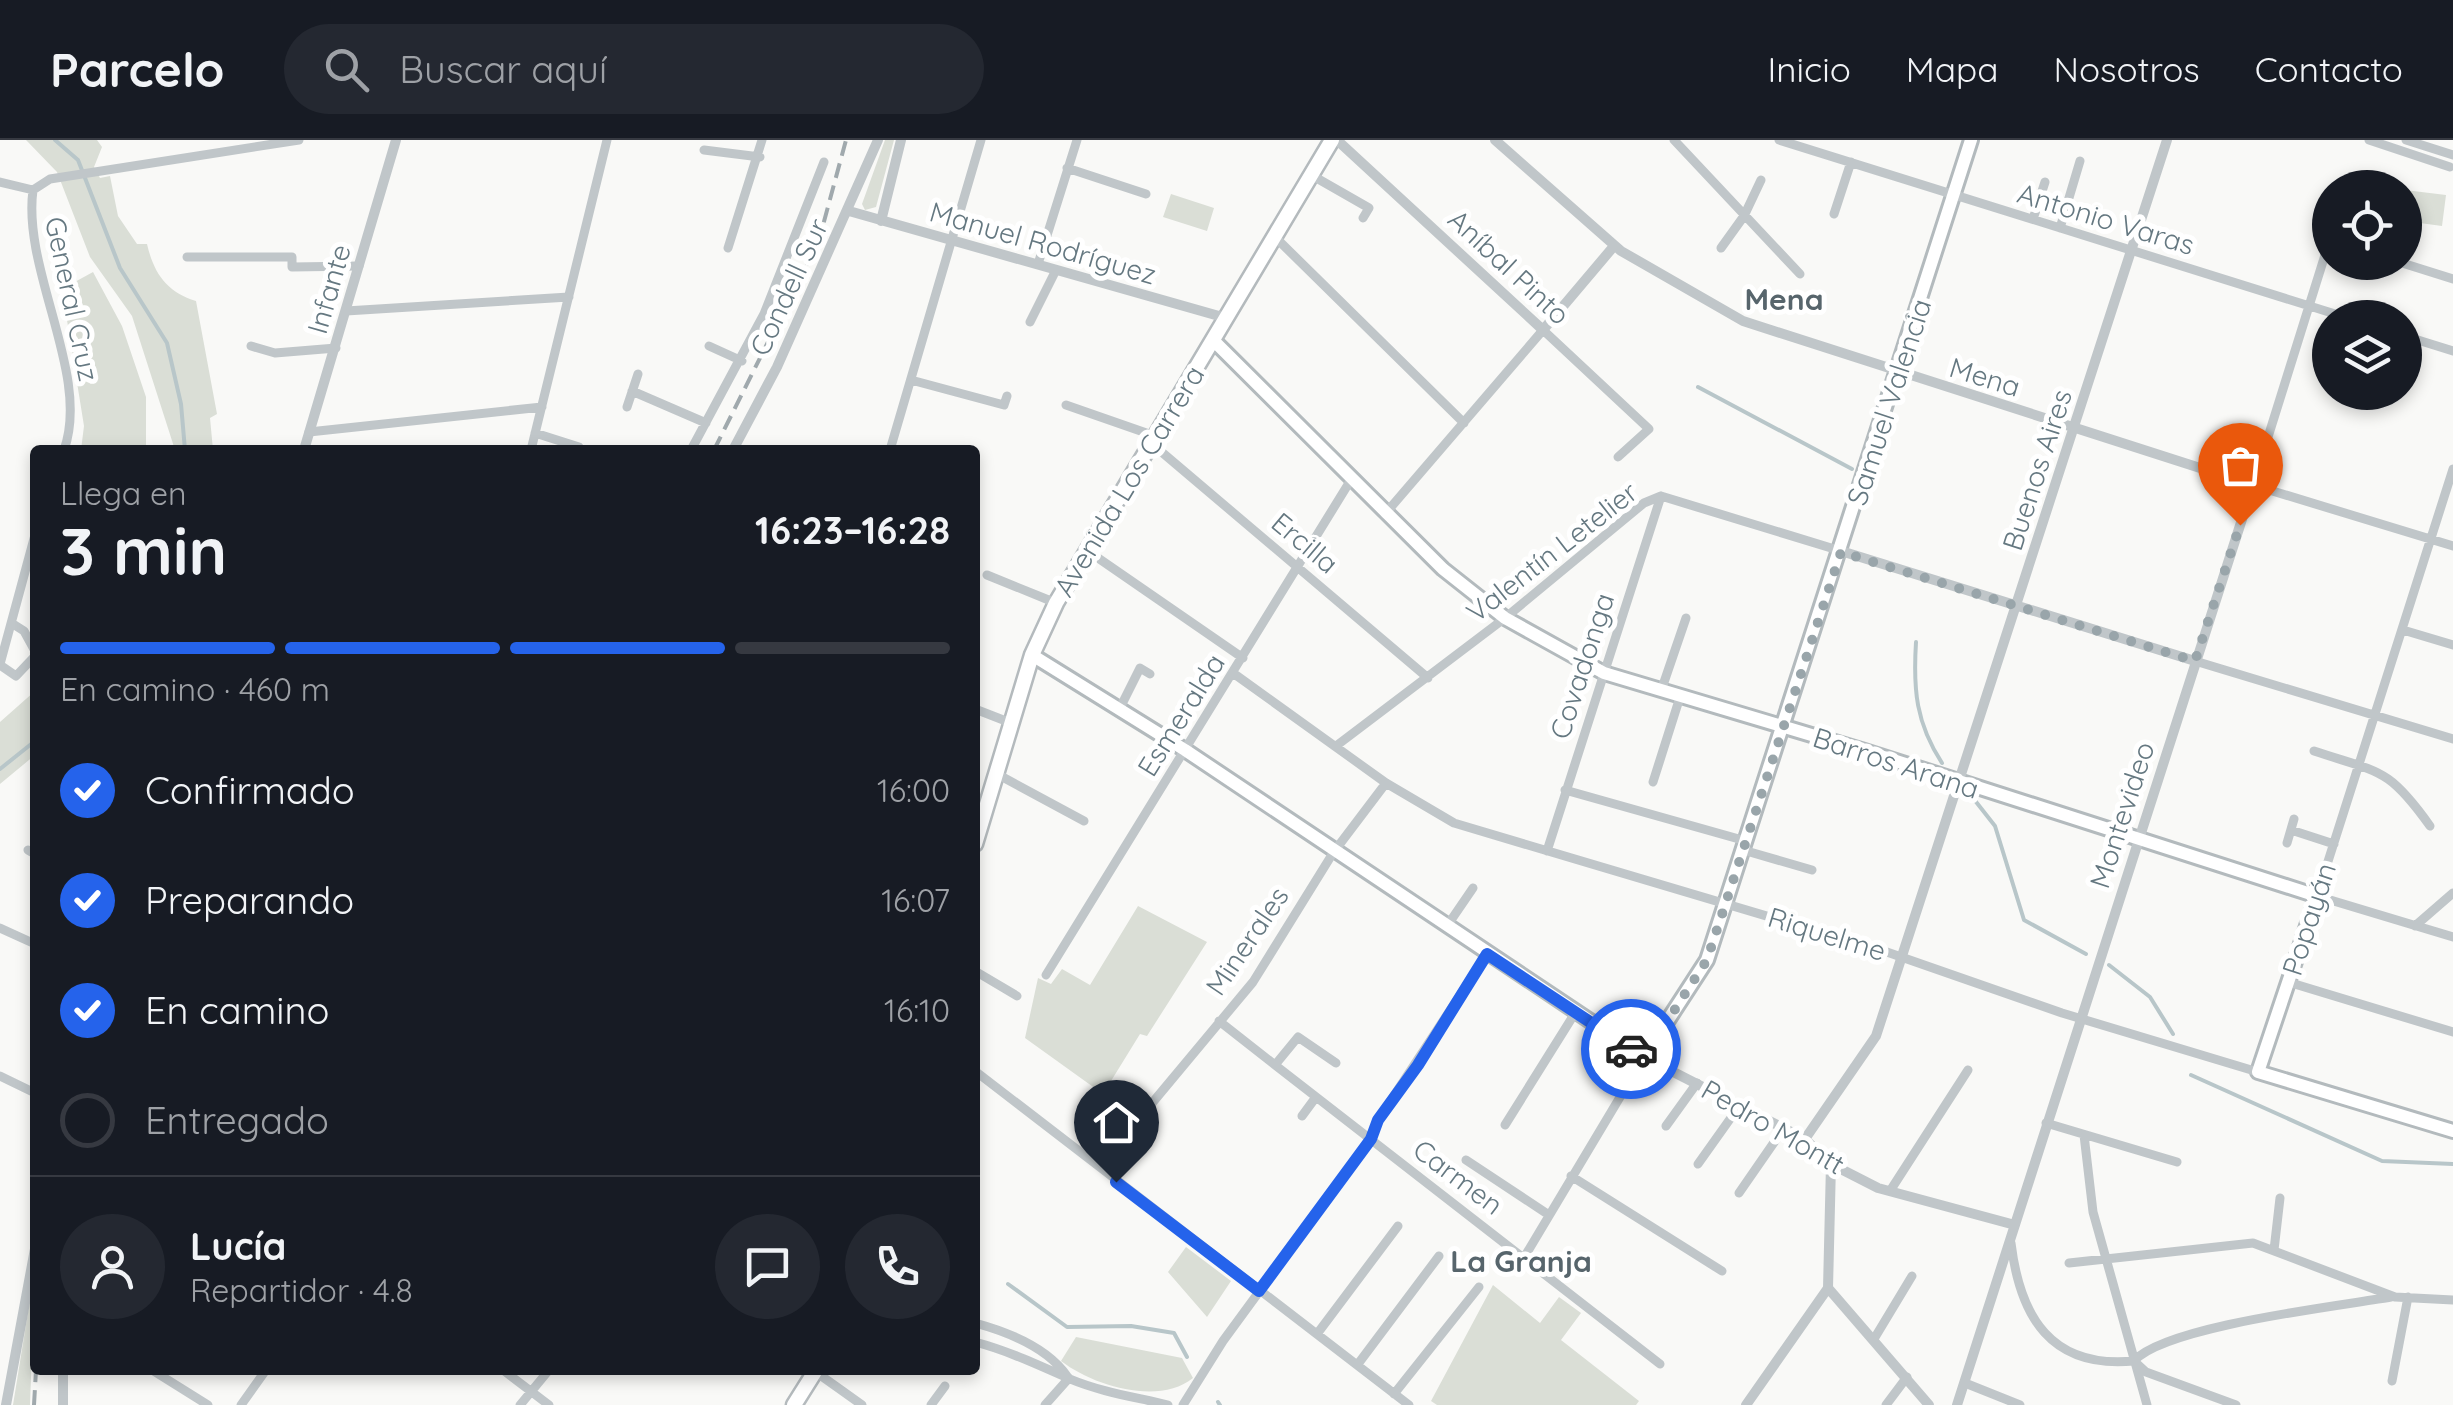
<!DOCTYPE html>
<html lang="es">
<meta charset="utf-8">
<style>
:root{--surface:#171b24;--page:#242831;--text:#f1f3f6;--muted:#9ea1a6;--line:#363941;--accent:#2563eb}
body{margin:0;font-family:Quicksand,sans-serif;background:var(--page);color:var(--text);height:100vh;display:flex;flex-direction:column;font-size:38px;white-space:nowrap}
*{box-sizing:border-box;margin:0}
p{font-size:32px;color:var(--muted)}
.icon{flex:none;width:55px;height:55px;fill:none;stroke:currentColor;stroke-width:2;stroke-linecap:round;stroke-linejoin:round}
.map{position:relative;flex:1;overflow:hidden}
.panel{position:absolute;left:30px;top:305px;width:950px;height:930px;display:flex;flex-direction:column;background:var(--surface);border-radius:10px;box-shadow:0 5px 15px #0003}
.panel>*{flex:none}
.fabs{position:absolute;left:2312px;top:30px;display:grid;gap:20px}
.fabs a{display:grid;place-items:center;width:110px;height:110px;border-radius:50%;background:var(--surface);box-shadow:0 5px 15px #0003;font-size:50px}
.pin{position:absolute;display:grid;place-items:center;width:85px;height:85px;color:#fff;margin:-102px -42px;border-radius:50% 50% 50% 0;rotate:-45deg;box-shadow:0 0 10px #0007}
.pin .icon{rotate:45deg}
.courier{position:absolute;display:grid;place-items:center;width:100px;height:100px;margin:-50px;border:8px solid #2563eb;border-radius:50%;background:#fff;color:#222;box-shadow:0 2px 12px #0007}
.overview em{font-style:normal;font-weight:700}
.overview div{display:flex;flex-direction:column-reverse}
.overview{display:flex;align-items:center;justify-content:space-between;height:170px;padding:0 30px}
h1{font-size:65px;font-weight:700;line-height:75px}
.bar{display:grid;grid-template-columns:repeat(4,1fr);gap:15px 10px;align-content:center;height:120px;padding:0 30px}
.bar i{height:12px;border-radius:8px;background:var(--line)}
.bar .current{background:var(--accent)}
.bar p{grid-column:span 4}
.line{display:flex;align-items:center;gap:25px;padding:0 30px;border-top:2px solid var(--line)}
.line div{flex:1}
.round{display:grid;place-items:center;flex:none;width:105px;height:105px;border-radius:52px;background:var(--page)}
ol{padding:0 30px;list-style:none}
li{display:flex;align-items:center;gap:30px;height:110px}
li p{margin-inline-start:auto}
li .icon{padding:10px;border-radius:50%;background:var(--accent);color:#fff;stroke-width:4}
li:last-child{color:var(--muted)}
li i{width:55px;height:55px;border:5px solid var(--line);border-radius:50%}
header{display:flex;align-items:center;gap:60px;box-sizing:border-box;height:140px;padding:0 50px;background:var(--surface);border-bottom:2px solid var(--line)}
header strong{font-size:48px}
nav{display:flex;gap:55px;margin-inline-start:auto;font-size:35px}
.search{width:700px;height:90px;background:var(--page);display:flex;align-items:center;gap:25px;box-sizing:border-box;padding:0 35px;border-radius:55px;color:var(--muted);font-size:38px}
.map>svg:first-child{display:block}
.green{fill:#daded6}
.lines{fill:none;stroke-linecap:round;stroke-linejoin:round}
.stream{stroke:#b8c6c9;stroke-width:4}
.secondary-casing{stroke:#b3babd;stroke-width:18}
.primary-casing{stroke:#b4babd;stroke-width:19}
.minor{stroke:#c0c6c9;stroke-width:9}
.tertiary{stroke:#c0c6c9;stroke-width:10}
.secondary{stroke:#fff;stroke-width:12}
.primary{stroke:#fff;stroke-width:14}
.rail{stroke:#a0a9ad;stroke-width:4;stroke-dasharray:15 8;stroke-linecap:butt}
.done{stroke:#99a5aa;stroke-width:10;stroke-dasharray:0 18}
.route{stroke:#2563eb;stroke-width:12}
.labels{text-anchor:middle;stroke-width:10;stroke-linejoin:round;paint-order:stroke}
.street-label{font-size:28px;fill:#657881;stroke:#fff}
.neighbourhood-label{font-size:30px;font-weight:bold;fill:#57656c;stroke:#fff}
</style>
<header>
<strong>Parcelo</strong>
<div class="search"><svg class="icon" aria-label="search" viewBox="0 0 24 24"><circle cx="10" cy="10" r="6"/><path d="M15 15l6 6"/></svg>Buscar aquí</div>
<nav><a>Inicio</a><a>Mapa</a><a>Nosotros</a><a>Contacto</a></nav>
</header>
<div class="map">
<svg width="2453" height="1265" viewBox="0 0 2453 1265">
<rect width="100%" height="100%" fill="#f9f9f7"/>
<path class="green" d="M 26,0 L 97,0 L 102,7 L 94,27 L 100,38 L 110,36 L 118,76 L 137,104 L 147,104 C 154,134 167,152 196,161 L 217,274 L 210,278 L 213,310 L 175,310 L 132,176 L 90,117 L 57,32 Z
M 885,0 L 894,0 L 876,67 L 865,70 L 862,64 Z
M 2405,50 L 2446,55 L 2442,86 L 2405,81 Z
M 1171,54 L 1214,68 L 1207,91 L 1163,77 Z
M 93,132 L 122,186 L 146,257 L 146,310 L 81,310 L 84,286 L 62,149 Z
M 35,551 L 35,615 L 0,644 L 0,582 Z
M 1138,766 L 1207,802 L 1147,896 L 1140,894 L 1103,954 L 1025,898 L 1038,838 L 1051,844 L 1062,829 L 1090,845 Z
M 1186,1107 L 1231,1141 L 1207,1177 L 1168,1132 Z
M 35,1129 L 30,1265 L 13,1265 Z
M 1493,1145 L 1540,1183 L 1559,1157 L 1581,1173 L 1561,1200 L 1639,1261 L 1636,1265 L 1437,1265 L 1431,1261 Z
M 1076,1197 L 1182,1218 L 1193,1238 C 1160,1265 1095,1247 1061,1221 Z"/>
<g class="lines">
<path class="stream" d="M 55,0 L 78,20 L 120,128 L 167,203 L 181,264 L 185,310
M 1698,247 L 1852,329
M 1916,502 C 1913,550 1916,583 1942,623
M 0,629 L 35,601
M 1973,658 L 1995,686 L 2024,780 L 2086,814
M 2109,825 L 2150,857 L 2173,894
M 2191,935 L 2382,1021 L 2453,1024
M 1008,1144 L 1067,1187 L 1131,1186 L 1174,1193 L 1187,1217
M 1218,1262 L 1220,1265"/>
<g class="secondary-casing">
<path id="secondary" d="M 1213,200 L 1443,429 L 1505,478 L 1604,533 L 1865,611 L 2317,756 L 2258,932 L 2453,991
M 1032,515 L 1185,610 L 1644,917 L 1707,820 L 1971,0"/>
</g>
<g class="primary-casing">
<path id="primary" d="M 975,704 L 1032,515 L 1056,463 L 1332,0
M 794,1265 L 816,1230"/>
</g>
<path class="minor" d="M 1674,0 L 1800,134
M 1779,0 L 2348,178
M 2369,0 L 2450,27
M 2406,0 L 2453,15
M 704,10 L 760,17
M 1067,28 L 1146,54
M 1313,36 L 1369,68 L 1363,78
M 0,42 L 33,50
M 1834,74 L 1851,22
M 2033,79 L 2045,42
M 2060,88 L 2080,21
M 1276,98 L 1464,283
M 2330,99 L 2253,345 L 2453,406
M 728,108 L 762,0
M 1721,108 L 1744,76 L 1761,40
M 187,117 L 292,117 L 292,127 L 359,126
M 2399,122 L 2453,139
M 1038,124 L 1077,0
M 346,171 L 569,157
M 1030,182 L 1056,130
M 2405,196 L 2453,211
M 251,206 L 275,213 L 336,208
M 709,206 L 742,221
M 911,240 L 1004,265 L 1007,256
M 632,251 L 706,283
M 1066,265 L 1155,296
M 627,267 L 638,234
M 309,292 L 542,267
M 535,293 L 579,307
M 1151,303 L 1428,538
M 64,310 C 91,235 22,131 33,50 L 50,39 L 299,0
M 531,310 L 607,0
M 691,310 L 764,174 L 824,22
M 890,310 L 981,0
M 2453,329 L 2317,756 L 2453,797
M 1385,374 L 1543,190 L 1649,289 L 1618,317
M 1085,409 L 1243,518
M 987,435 L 1056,463
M 13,484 L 24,491 L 35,511
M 2403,490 L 2453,505
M 2195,521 L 2453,599
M 0,524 L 35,395
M 0,525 L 16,536 L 35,516
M 1233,533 L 1386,643 L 1454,683 L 1884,811 L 2062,873 L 2258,932
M 1661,551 L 1686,478
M 1120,568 L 1140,528 L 1150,534
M 975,569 L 1011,583
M 1336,606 L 1505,478 L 1644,363 L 1661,356 L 1841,411
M 2314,611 C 2380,633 2388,627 2430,686
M 997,634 L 1084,681
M 1653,642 L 1680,557
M 1565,650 L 1746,701
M 2291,690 L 2334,704
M 2287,703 L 2294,679
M 28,710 L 35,714
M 1743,710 L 1812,730
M 1547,711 L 1661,356
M 1447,786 L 1473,748
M 2415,786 L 2453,753
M 0,788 L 35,804
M 975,831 L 1017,856
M 1046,835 L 1352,338
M 2288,842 L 2453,892
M 1219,881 L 1275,925 L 1298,897 L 1336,923
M 1275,925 L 1660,1224
M 975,931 L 1409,1265
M 0,936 L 35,953
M 1302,976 L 1316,957
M 1149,979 L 1143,974 L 1253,842 L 1333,713 L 1386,643
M 2046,983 L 2177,1022
M 1505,985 L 1575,873
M 1666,986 L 1697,943
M 2084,995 L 2093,1072 L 2147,1265
M 1466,1020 L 1549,1075
M 1698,1024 L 1740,965
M 1571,1036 L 1722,1131
M 1890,1051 L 1968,930
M 1739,1053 L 1784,988
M 2011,1103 C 2020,1177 2051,1229 2134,1221 L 2146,1232 L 2236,1265
M 2274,1110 L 2280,1058
M 1525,1116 L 1644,917
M 2069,1123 L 2253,1103 L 2395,1157 L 2453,1160
M 975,1183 C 1008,1192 1047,1207 1067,1236
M 1317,1194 L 1398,1086
M 1874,1199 L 1912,1136
M 975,1202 C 1009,1211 1038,1225 1070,1239 C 1101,1252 1135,1257 1168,1265
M 2134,1221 C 2165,1186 2339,1166 2391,1157
M 1358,1224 L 1439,1116
M 152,1230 L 208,1265
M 503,1230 L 549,1265
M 813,1230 L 862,1265
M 2392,1241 L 2408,1157
M 1965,1243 L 2020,1265
M 1394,1254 L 1479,1147
M 241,1265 L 266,1230
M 520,1265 L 549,1230
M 931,1265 L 945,1246
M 1045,1265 L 1069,1238
M 1183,1265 L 1223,1201 L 1371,999 L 1378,980 L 1487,814
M 1886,1265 L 1907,1237"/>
<path class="tertiary" d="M 1337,0 L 1543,190 L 1614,106
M 1495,0 L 1621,111 L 1743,181 L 2253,345 L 1957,1265
M 849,71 L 1226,178
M 881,81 L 901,0
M 304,310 L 396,0
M 733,310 L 777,227 L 878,0
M 1841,411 L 2195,521
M 1644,917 L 1805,999 L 1831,1024 L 1878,1048 L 2015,1085
M 1805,999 L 1876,896 L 2167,0
M 1828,1148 L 1929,1265
M 6,1265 L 35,1109
M 63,1265 L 63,1230
M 1746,1265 L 1828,1148 L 1831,1024"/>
<use href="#secondary" class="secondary"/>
<use href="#primary" class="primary"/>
<path class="rail" d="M 714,310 L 809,120 L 822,89 L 846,0
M 34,1265 L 36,1230"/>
</g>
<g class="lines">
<path class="done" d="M 1631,909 L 1644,917 L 1707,820 L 1841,412 L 2195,521 L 2240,385"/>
<path class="route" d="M 1116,1042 L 1259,1151 L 1371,999 L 1378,980 L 1418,925 L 1487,814 L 1631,909"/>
</g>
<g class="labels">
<g class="street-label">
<text transform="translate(2106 79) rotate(17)" y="10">Antonio Varas</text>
<text transform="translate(1043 103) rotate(16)" y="10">Manuel Rodríguez</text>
<text transform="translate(1509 127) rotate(43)" y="10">Aníbal Pinto</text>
<text transform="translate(789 147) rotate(-65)" y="10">Condell Sur</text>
<text transform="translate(329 149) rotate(-74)" y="10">Infante</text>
<text transform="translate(72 159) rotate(78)" y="10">General Cruz</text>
<text transform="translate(1985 237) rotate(17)" y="10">Mena</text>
<text transform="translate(1889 262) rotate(-72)" y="10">Samuel Valencia</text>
<text transform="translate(2037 330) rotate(-72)" y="10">Buenos Aires</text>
<text transform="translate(1129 341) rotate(-59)" y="10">Avenida Los Carrera</text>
<text transform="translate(1305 403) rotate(40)" y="10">Ercilla</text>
<text transform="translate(1552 412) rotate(-38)" y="10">Valentín Letelier</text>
<text transform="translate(1582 526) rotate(-72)" y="10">Covadonga</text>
<text transform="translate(1181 575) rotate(-58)" y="10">Esmeralda</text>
<text transform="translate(1896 623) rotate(18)" y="10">Barros Arana</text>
<text transform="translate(2122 675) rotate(-72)" y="10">Montevideo</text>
<text transform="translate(2309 779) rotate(-72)" y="10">Popayán</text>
<text transform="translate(1827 794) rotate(17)" y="10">Riquelme</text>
<text transform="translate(1247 801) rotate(-56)" y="10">Minerales</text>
<text transform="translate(1773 987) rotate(30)" y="10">Pedro Montt</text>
<text transform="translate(1458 1037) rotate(37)" y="10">Carmen</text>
</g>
<g class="neighbourhood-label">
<text x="1784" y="170">Mena</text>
<text x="1521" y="1132">La Granja</text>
</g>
</g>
</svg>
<div class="fabs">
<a><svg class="icon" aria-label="locate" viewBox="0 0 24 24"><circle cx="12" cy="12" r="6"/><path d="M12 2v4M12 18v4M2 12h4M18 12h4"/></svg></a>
<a><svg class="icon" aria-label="layers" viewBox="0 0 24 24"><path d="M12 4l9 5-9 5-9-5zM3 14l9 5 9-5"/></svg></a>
</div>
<div class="pin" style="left:2240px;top:385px;background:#ea580c"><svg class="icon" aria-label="bag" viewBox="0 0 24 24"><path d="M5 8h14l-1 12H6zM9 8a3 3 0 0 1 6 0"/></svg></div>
<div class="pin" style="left:1116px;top:1042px;background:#1f2937"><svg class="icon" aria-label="home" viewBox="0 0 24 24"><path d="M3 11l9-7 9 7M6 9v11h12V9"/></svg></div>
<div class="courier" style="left:1631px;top:909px"><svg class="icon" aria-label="car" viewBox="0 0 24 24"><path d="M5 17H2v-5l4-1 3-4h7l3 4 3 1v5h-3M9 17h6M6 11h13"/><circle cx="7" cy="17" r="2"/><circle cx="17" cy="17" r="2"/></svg></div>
<section class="panel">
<div class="overview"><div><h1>3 min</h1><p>Llega en</p></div><em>16:23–16:28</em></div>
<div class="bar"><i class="current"></i><i class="current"></i><i class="current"></i><i></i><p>En camino · 460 m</p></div>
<ol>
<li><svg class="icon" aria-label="check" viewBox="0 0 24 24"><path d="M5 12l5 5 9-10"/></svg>Confirmado<p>16:00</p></li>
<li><svg class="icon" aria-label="check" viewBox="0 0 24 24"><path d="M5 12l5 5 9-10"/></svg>Preparando<p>16:07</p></li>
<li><svg class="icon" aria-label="check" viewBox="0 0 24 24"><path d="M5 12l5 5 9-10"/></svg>En camino<p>16:10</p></li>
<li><i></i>Entregado</li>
</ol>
<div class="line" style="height:180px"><a class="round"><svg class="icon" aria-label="person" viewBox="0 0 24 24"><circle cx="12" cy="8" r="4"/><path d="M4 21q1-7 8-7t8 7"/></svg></a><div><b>Lucía</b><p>Repartidor · 4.8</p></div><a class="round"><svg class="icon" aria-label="chat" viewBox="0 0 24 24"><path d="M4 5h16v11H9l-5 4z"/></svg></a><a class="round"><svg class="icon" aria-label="phone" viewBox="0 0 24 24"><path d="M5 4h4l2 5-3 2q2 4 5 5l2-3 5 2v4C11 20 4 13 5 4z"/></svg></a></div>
</section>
</div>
